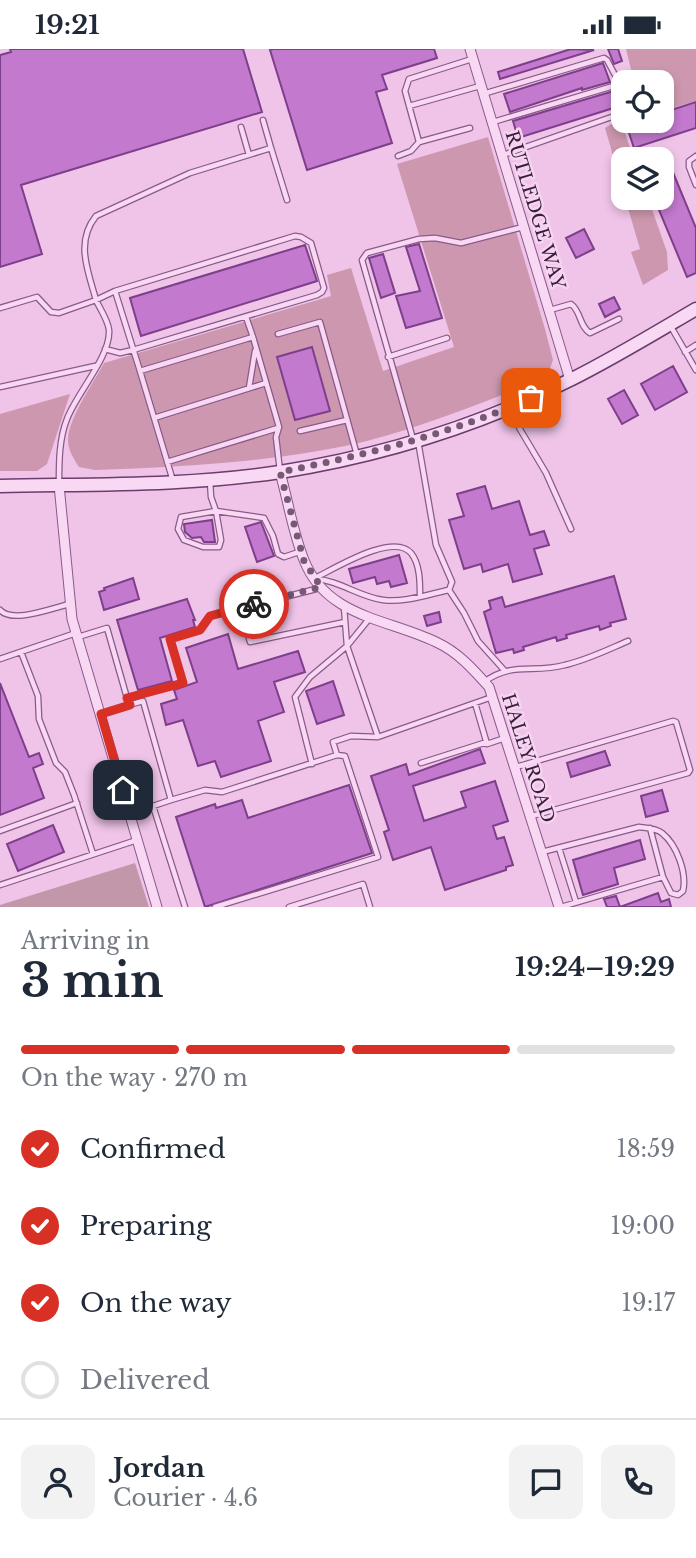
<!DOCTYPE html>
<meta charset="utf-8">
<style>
:root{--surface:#fff;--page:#f2f2f3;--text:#1f2937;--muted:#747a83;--line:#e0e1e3;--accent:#d93025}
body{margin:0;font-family:"Libre Baskerville",serif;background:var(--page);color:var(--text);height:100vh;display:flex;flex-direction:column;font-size:26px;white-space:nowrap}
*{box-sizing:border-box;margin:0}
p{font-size:23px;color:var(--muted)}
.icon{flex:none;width:38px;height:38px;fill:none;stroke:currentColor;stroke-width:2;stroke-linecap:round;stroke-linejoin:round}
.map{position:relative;height:858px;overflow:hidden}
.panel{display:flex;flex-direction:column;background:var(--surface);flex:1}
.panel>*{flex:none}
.controls{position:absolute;left:611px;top:21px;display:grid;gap:14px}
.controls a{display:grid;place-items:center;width:63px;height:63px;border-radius:14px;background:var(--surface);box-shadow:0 4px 10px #0003;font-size:35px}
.pin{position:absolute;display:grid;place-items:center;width:60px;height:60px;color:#fff;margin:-30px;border-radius:14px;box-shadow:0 4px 10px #0006}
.courier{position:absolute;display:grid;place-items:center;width:70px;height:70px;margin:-35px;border:5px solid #d93025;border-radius:50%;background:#fff;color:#222;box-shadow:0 2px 9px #0007}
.headline em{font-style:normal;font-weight:800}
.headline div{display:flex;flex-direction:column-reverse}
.headline{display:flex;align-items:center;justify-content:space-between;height:119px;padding:0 21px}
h1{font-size:46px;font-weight:800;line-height:52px}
.bar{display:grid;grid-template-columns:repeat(4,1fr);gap:10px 7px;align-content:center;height:84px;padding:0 21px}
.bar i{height:9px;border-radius:5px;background:var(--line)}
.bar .on{background:var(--accent)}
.bar p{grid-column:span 4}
.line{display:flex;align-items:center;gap:18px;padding:0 21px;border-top:2px solid var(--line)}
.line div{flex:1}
.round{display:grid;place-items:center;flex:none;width:74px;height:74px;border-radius:14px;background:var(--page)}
ol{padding:0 21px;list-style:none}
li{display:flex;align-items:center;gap:21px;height:77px}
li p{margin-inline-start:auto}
li .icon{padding:7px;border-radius:50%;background:var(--accent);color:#fff;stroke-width:4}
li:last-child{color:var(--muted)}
li i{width:38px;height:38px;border:4px solid var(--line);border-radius:50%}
.status{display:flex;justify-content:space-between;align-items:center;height:49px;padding:0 35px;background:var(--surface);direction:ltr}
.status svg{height:19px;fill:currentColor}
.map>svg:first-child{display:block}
.green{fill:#cd98af}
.cemetery{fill:#c297a9}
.building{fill:#c279ce;stroke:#7e3f8a;stroke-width:2}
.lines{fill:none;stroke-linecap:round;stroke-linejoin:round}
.service-casing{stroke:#895a8a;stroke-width:7}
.minor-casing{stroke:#895a8a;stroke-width:11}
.secondary-casing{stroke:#6a3d6c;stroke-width:15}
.service{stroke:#f9d8f4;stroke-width:4.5}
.minor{stroke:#f9d8f4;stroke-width:9}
.secondary{stroke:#f9d8f4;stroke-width:12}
.done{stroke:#785877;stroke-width:7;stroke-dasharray:0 12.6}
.route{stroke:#d93025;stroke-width:9}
.labels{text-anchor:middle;stroke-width:5;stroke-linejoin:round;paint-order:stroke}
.street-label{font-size:18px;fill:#381e3a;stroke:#f6d4f1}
</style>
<div class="status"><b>19:21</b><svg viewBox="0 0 49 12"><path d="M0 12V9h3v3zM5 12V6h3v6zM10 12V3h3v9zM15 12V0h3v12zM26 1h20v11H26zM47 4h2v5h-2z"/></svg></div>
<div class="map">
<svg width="696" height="858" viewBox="0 0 696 858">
<rect width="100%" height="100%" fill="#efc4e8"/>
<path class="green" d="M 626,0 L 696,0 L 696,52 L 662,62 L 662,33 L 634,33 Z
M 623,68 L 623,72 L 630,72 L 622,75 L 634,110 L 623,110 L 623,141 L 605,79 Z
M 488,88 L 545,280 L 553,311 L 547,328 C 481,354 414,382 345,397 C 262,414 179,418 95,421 L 79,418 C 74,411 68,400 68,392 C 67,371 94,333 104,314 L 331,247 L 327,226 L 351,219 L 383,322 L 454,298 L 397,115 Z
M 625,149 L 648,149 L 667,203 L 668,221 L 643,236 L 631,203 L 640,200 Z
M 70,345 L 47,415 L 37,422 L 0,422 L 0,365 Z"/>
<path class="cemetery" d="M 135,814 L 149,858 L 0,858 L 0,856 Z"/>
<path class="building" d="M 10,0 L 243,0 L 262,63 L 21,136 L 42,205 L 0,218 L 0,6 L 11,3 Z
M 273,0 L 434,0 L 437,9 L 382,26 L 387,40 L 376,43 L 392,94 L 307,121 L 270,1 Z
M 571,0 L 594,1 L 500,30 L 498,23 Z
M 608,0 L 618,0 L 622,12 L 614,15 Z
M 603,14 L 610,33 L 582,41 L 582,39 L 510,63 L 504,45 Z
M 617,41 L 623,56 L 518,89 L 513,72 Z
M 696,53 L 696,79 L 634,99 L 626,75 L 637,72 L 662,72 L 662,64 Z
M 667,109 L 696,179 L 696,224 L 687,228 L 654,149 L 662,149 L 662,111 Z
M 584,180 L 594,200 L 576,209 L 566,189 Z
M 419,195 L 442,269 L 406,279 L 396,247 L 420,242 L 406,198 Z
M 305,196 L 317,232 L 141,287 L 130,249 Z
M 383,205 L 395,244 L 381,249 L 369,209 Z
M 614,248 L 620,260 L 605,268 L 599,255 Z
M 312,298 L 330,362 L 295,371 L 277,308 Z
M 673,317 L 687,343 L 655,361 L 641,335 Z
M 624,341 L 638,366 L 622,375 L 608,350 Z
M 485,437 L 492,460 L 519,452 L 530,486 L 544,482 L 549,496 L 534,500 L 542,525 L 513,533 L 508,515 L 483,523 L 481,515 L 464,520 L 449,471 L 464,467 L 457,445 Z
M 212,471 L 215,493 L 204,493 L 201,488 L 192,489 L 185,483 L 184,475 Z
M 261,473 L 274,507 L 257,513 L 245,478 Z
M 399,506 L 407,534 L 391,538 L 389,532 L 377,535 L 375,528 L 353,534 L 349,520 Z
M 614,527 L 626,570 L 610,574 L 611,577 L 600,581 L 599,577 L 566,586 L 567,589 L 557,592 L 556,588 L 523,598 L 524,601 L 514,604 L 513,600 L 496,604 L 484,563 L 491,560 L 489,552 L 502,548 L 505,558 Z
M 133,529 L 139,550 L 104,561 L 99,543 L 105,541 L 104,539 Z
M 187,550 L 195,571 L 193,571 L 195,578 L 160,589 L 172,632 L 138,641 L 117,571 Z
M 439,563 L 441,573 L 427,577 L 424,567 Z
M 228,585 L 238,620 L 298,602 L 305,623 L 274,633 L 284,663 L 258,672 L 271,712 L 221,728 L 215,712 L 198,717 L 183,671 L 166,676 L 161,655 L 177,650 L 174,641 L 197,633 L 186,599 Z
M 333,632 L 344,666 L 317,675 L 306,642 Z
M 0,634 L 29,708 L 39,704 L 43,715 L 33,719 L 44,749 L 0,766 Z
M 480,700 L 485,714 L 413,737 L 424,772 L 466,758 L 461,743 L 495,732 L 508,772 L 493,777 L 497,790 L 504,788 L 513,816 L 506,818 L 506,821 L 445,841 L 431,798 L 393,811 L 384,783 L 389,781 L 371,727 L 406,715 L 409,726 Z
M 605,702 L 610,716 L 571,728 L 567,714 Z
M 349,736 L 372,804 L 205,858 L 176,768 L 215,755 L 216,759 L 242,751 L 248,769 Z
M 662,741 L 668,762 L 646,768 L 641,747 Z
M 53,776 L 64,803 L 18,822 L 7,795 Z
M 640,791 L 645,810 L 614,819 L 618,835 L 583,846 L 573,811 Z
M 658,844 L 661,853 L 669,850 L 671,858 L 620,858 Z
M 616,847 L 620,858 L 607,858 L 604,850 Z"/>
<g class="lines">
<g class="service-casing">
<path id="service" d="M 483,45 L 604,9 L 607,11 L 623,41
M 409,57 L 480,37
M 263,71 L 271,99
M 493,73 L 620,35
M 241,78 L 249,106
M 419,93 L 405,42 L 409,30 L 472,10
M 503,106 L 623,64
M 398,107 L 411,102 L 419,93 L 470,79
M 696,107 L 689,112 L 689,118 L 696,136
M 115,242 L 140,322 L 253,288 L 246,268
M 0,259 L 37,248 L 51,263 L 59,264 L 96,251 C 100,260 108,271 109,281 C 111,307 76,345 67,370 C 59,390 59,413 59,435
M 550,261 L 571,255 C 581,262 579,277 590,284 L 619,270
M 670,276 L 696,321
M 278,285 L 320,273 L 357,406
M 253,288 L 279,378 L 276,388 L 280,422
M 105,300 L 120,304 L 133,301 L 317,246 L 322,243 L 324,239 L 311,194 L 301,188 L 295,187 L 115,242 L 96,251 C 88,222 75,193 96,167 L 190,124 L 271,99 L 287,151
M 685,303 L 696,296
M 388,308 L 447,289
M 140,322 L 173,432
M 0,338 L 95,317
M 249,339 L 255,302
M 508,360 L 546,424 L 571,480
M 154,369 L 266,334
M 300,382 L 347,371
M 413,390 L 362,211 L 367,204 L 419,190 L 435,189 L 461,194 L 523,178
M 418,392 L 436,496 L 452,533 L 449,541
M 167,413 L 278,379
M 210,432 L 211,448 L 216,462 L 264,469 L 273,487 L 278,505 L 284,508 L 299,503
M 216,462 L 221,491 L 219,498 L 203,498 L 184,491 L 178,480 L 181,468 Z
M 315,529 C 334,520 393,483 411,504 C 420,515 420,533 420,547
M 315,530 C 339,531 359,548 383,551 C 404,554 429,545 449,541 L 464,564 L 478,592 L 504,621
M 344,558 L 347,597 L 378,688
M 241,559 L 250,593 L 345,573
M 0,561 C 13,575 52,559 70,555
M 78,588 L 107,579 L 129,656 L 101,665
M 21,603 L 38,647 L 39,670 L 56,714 L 65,723 L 74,746 L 93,805
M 0,610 L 76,584
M 484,633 C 513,612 533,625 565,616 C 587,611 607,601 628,592
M 127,649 L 183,634 L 170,590 L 200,581 L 210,567 L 320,539
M 475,654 L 487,695 L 505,689
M 129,656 L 143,652 L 171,751 L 205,741 L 222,743 L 337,706 L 333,693 L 351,687 L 378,688 L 492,648
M 421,714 L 487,693
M 312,715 L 295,648 L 310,628 L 347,597 L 369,570
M 516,718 L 673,672 L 676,673 L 690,721 L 688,724 L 532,767
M 171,751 L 153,757 L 185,858
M 650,779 L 663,828
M 0,782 L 77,754
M 559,799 L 576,853
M 542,803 L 639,778 C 647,779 656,779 662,784 C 677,796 687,824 683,842 L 678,846 L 671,844 L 663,828 L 561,858
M 0,836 L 137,791
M 215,858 L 378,808 L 345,707 L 337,706
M 289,858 L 363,835 L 370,858"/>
</g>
<g class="minor-casing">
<path id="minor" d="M 470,0 L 570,331
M 280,423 C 288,452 293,484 304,511 C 326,568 388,570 436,593 C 458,603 473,620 489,638 L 559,858
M 59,436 L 72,570 L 157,858"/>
</g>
<g class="secondary-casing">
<path id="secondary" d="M 0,437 C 93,435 188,437 280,423 C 380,407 481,376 572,330 C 614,309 655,284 696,260"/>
</g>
<use href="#service" class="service"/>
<use href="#minor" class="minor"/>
<use href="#secondary" class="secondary"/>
</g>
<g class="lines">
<path class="done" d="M 254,555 L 321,538 L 304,512 L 280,423 C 366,406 450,385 531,349"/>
<path class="route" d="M 123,741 L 101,665 L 130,656 L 127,649 L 183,634 L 170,590 L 200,581 L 210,567 L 254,555"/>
</g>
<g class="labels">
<g class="street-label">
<text transform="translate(535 161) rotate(73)" y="6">RUTLEDGE WAY</text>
<text transform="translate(528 709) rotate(72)" y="6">HALEY ROAD</text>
</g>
</g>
</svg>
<div class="controls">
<a><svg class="icon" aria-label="locate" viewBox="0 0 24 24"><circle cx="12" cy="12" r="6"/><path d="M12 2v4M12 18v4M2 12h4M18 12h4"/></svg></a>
<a><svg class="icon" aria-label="layers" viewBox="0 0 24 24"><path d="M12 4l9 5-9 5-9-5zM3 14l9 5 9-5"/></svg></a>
</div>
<div class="pin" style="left:531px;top:349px;background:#ea580c"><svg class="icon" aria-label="bag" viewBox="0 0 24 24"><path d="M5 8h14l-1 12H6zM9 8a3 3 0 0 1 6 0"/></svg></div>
<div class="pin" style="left:123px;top:741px;background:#1f2937"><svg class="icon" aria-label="home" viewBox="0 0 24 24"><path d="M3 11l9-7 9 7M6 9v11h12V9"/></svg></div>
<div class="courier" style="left:254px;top:555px"><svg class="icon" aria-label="bike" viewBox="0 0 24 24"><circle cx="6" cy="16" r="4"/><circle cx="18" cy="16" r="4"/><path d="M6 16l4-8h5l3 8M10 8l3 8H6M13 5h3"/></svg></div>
</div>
<section class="panel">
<div class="headline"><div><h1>3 min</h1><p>Arriving in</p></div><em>19:24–19:29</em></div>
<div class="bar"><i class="on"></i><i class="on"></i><i class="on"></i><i></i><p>On the way · 270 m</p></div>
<ol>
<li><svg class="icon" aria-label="check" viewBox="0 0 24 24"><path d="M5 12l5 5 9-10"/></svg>Confirmed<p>18:59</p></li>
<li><svg class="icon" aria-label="check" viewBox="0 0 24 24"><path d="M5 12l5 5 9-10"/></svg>Preparing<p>19:00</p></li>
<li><svg class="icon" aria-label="check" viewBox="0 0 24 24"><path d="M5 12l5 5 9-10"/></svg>On the way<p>19:17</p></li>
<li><i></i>Delivered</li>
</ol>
<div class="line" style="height:126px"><a class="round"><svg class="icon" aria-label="person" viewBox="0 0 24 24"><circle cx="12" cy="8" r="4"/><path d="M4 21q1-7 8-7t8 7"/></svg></a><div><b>Jordan</b><p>Courier · 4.6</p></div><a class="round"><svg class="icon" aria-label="chat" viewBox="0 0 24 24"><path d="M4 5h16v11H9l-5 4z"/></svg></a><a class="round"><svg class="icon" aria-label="phone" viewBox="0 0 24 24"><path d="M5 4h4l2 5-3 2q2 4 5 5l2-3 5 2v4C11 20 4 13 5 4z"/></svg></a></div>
</section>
